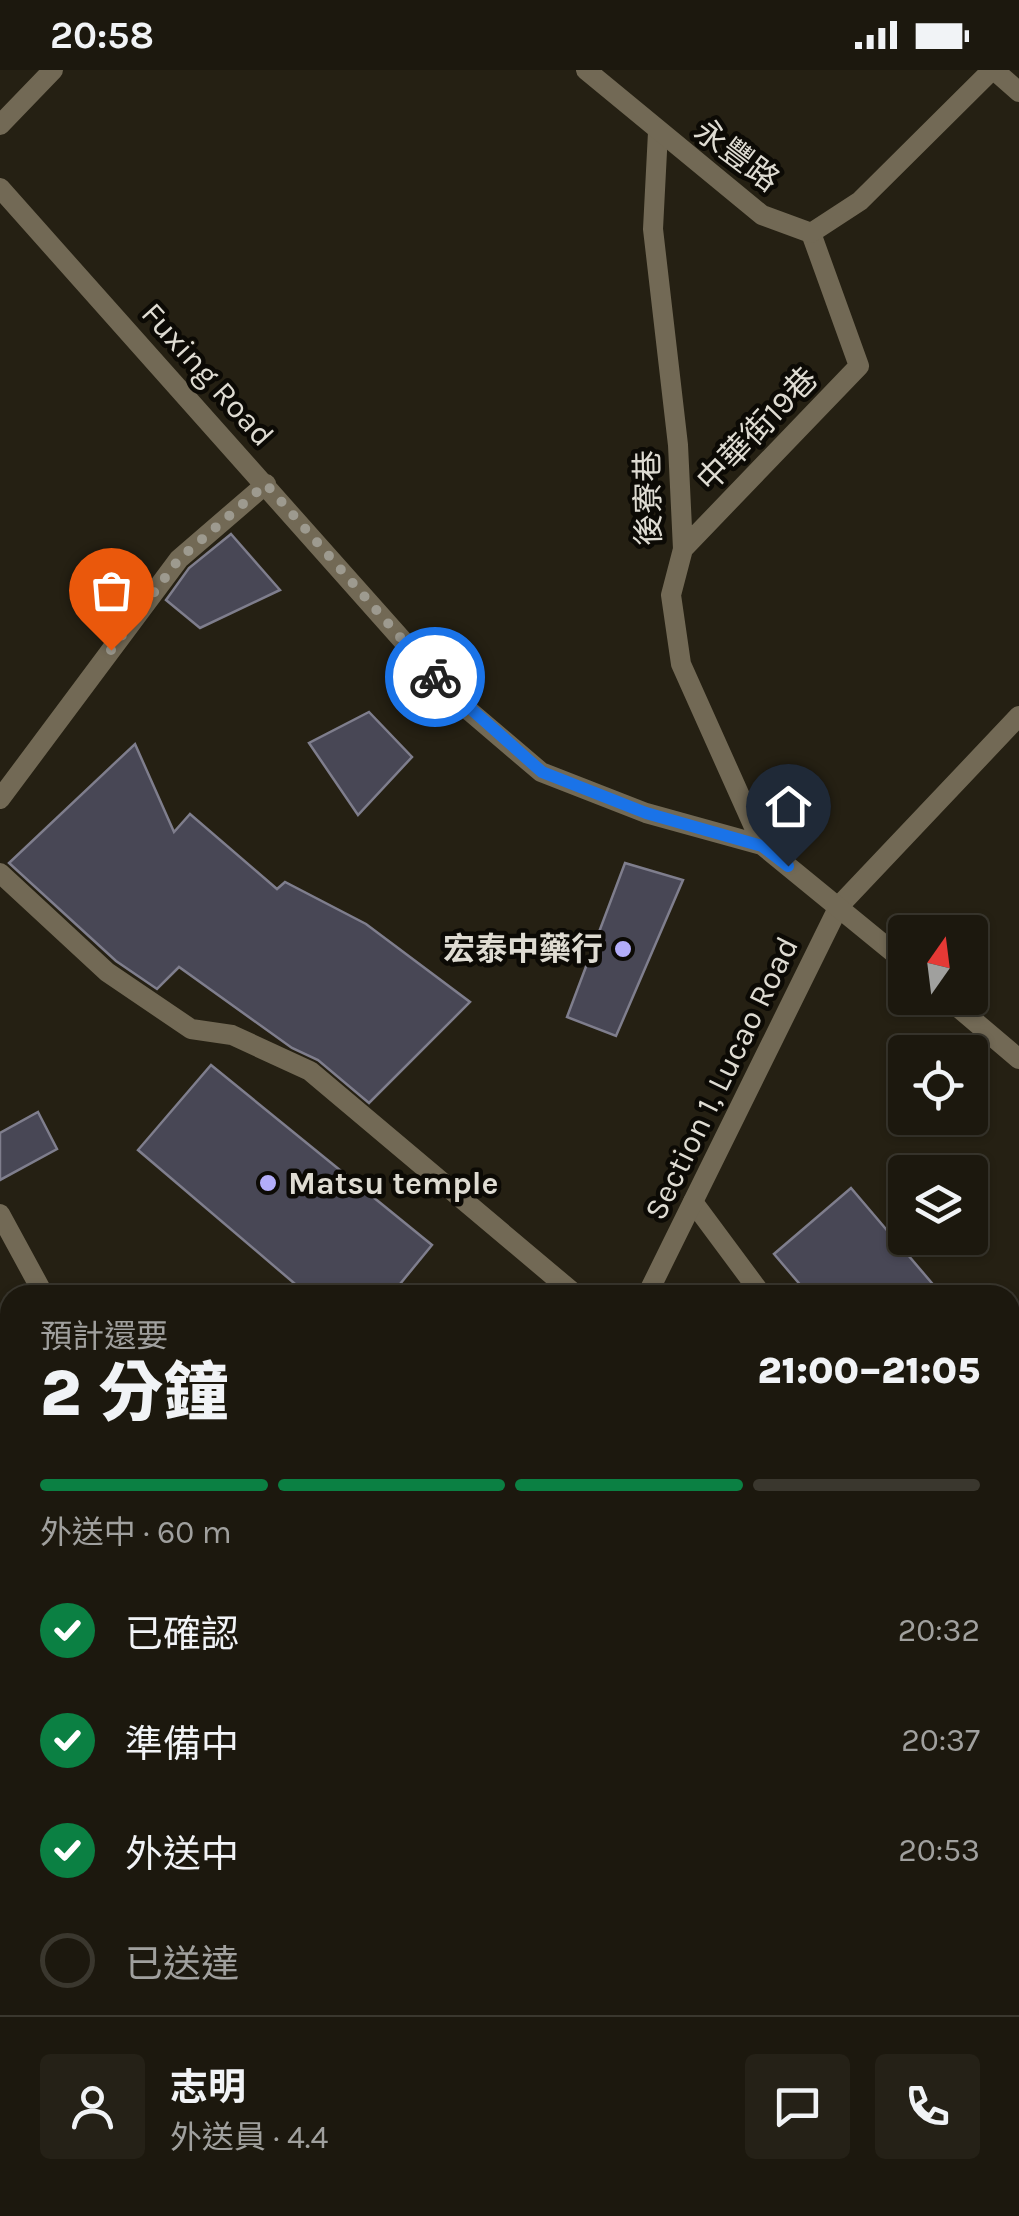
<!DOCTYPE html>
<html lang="zh-TW">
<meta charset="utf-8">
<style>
:root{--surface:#1c180e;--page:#252117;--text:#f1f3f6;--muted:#a0a09e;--line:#3a372e;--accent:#0b8043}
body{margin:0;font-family:Karla,"Noto Sans TC",sans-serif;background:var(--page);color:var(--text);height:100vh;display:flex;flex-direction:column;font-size:38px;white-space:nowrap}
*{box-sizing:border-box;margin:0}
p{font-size:32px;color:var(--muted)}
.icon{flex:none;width:55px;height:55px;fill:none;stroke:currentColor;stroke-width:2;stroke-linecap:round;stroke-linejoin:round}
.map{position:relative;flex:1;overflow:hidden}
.sheet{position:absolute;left:0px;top:1215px;width:1020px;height:932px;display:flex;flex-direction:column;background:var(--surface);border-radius:30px 30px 0 0;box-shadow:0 2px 8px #0004,0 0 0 2px var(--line)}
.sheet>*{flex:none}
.needle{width:65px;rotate:14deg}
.controls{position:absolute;left:888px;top:845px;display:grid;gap:20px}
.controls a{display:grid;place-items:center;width:100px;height:100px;border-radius:10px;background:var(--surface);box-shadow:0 2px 8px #0004,0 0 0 2px var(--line);font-size:50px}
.pin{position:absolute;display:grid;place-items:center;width:85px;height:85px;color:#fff;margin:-102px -42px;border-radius:50% 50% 50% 0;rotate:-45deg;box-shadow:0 0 10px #0007}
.pin .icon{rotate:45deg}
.courier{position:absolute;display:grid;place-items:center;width:100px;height:100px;margin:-50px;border:8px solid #1a73e8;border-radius:50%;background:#fff;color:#222;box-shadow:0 2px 12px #0007}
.headline em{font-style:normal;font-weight:800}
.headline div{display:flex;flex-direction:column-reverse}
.headline{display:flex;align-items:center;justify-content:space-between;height:170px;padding:0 40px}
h1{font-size:65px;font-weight:800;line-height:75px}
.bar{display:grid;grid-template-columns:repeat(4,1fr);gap:15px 10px;align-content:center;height:120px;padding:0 40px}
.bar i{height:12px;border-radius:8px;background:var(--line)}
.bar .current{background:var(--accent)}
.bar p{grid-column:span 4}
.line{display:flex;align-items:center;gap:25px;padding:0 40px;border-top:2px solid var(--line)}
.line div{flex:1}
.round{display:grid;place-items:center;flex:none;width:105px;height:105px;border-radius:10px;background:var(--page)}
ol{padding:0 40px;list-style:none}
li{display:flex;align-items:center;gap:30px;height:110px}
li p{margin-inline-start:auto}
li .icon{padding:10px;border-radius:50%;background:var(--accent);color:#fff;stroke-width:4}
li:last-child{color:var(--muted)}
li i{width:55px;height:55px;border:5px solid var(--line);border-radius:50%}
.status{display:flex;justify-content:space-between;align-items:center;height:70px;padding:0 50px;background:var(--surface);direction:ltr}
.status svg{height:28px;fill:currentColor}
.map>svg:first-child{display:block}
.building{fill:#484755;stroke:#7f7e8d;stroke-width:2.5}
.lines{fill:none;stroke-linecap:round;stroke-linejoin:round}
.pedestrian-tunnel{stroke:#413c30;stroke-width:20;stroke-dasharray:20 10;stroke-linecap:butt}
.service{stroke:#726955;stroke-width:20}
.pedestrian{stroke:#726955;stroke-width:20}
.minor{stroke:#726955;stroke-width:20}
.tertiary{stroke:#726955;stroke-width:20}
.done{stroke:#9d9a8f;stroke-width:10;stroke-dasharray:0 18}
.route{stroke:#1a73e8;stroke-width:12}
.poi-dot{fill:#b3adf9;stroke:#0c0a05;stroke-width:4}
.labels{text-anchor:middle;stroke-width:9;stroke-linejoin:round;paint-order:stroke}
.street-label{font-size:32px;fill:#dedbd2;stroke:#0c0a05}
.poi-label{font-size:32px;font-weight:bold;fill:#dedbd2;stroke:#0c0a05;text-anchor:end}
</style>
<div class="status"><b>20:58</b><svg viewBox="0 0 49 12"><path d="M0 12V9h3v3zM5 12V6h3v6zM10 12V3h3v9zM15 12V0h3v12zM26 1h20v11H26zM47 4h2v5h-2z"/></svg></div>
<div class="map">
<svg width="1019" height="2146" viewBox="0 0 1019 2146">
<rect width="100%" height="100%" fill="#252013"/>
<path class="building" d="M 231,464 L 280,520 L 200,558 L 166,530 L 189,498 Z
M 369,642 L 412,687 L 358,745 L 309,673 Z
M 135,674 L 174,762 L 190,744 L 277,819 L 285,812 L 366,854 L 470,932 L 369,1033 L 318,990 L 292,978 L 179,897 L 157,919 L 116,891 L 9,793 Z
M 625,793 L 683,810 L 616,966 L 567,947 Z
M 211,995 L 432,1175 L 391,1225 L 308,1225 L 138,1080 Z
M 38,1042 L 57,1079 L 0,1110 L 0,1063 Z
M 851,1118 L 942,1225 L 809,1225 L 774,1184 Z"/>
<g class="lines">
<path class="pedestrian-tunnel" d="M 416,2146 L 432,2138"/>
<path class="service" d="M 658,62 L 653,159 L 678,375 L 683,479 L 671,525 L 681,594 L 762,775
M 683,479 L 859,296 L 811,163
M 0,803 L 107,902 L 191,959 L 232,965 L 310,1001 L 576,1225
M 693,1132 L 762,1225
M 1010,1593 L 1019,1610
M 0,1798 L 10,1788"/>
<path class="pedestrian" d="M 0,1698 L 10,1710
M 282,2138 L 290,2146
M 0,2141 L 10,2131"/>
<path class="minor" d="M 586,0 L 762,145 L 811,163 L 860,131 L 992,0
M 994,0 L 1019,22
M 0,55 L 53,0
M 0,729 L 179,489 L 266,414
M 647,1225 L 839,836 L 1019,646
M 944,2138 L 948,2146"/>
<path class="tertiary" d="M 0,118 L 453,627 L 541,702 L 646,743 L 762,775 L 905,892
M 947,928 L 1019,989
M 0,1144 L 44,1225
M 570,2138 L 576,2146"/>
</g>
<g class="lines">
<path class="done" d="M 111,580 L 179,489 L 266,414 L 435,607"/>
<path class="route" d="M 435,607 L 542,702 L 646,743 L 762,776 L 788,796"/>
</g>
<g class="poi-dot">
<circle cx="623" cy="879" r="10"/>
<circle cx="268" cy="1113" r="10"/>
</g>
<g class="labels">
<g class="street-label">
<text transform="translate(737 85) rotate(37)" y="11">永豐路</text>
<text transform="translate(208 304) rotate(48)" y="11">Fuxing Road</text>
<text transform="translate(757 359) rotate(-46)" y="11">中華街19巷</text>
<text transform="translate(648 428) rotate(-91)" y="11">後寮巷</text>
<text transform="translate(721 1008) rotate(-64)" y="11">Section 1, Lucao Road</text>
</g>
<g class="poi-label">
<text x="603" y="890">宏泰中藥行</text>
<text x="288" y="1124" text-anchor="start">Matsu temple</text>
</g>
</g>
</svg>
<div class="controls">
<a><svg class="needle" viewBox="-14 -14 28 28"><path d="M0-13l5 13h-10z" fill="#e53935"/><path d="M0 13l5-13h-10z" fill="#a0a09e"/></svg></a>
<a><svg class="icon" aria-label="locate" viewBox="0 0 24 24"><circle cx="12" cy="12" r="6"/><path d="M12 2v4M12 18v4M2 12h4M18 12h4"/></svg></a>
<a><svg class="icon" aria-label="layers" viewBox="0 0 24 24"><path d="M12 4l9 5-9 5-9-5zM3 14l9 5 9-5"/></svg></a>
</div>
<div class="pin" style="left:111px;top:580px;background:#ea580c"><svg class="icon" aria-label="bag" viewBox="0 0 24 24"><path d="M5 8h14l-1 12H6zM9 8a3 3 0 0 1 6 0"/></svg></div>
<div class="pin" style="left:788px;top:796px;background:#1f2937"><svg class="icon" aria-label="home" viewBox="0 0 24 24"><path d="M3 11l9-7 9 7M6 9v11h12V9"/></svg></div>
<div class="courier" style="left:435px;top:607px"><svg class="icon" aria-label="bike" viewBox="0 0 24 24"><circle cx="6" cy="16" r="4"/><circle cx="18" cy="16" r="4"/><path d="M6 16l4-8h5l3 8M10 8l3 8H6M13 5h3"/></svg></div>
<section class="sheet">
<div class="headline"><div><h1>2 分鐘</h1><p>預計還要</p></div><em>21:00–21:05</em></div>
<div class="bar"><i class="current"></i><i class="current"></i><i class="current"></i><i></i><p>外送中 · 60 m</p></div>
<ol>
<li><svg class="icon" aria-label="check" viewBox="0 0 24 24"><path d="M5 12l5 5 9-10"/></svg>已確認<p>20:32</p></li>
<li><svg class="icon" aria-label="check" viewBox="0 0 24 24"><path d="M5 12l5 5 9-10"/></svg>準備中<p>20:37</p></li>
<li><svg class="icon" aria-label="check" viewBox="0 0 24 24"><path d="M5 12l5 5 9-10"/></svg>外送中<p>20:53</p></li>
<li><i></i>已送達</li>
</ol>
<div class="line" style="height:180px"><a class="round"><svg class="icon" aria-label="person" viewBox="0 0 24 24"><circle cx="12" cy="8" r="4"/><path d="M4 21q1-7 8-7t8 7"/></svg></a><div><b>志明</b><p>外送員 · 4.4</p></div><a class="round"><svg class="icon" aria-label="chat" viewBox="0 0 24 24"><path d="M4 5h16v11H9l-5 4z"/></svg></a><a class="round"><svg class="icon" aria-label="phone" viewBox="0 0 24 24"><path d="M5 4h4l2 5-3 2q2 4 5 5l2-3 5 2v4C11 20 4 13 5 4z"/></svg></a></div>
</section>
</div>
